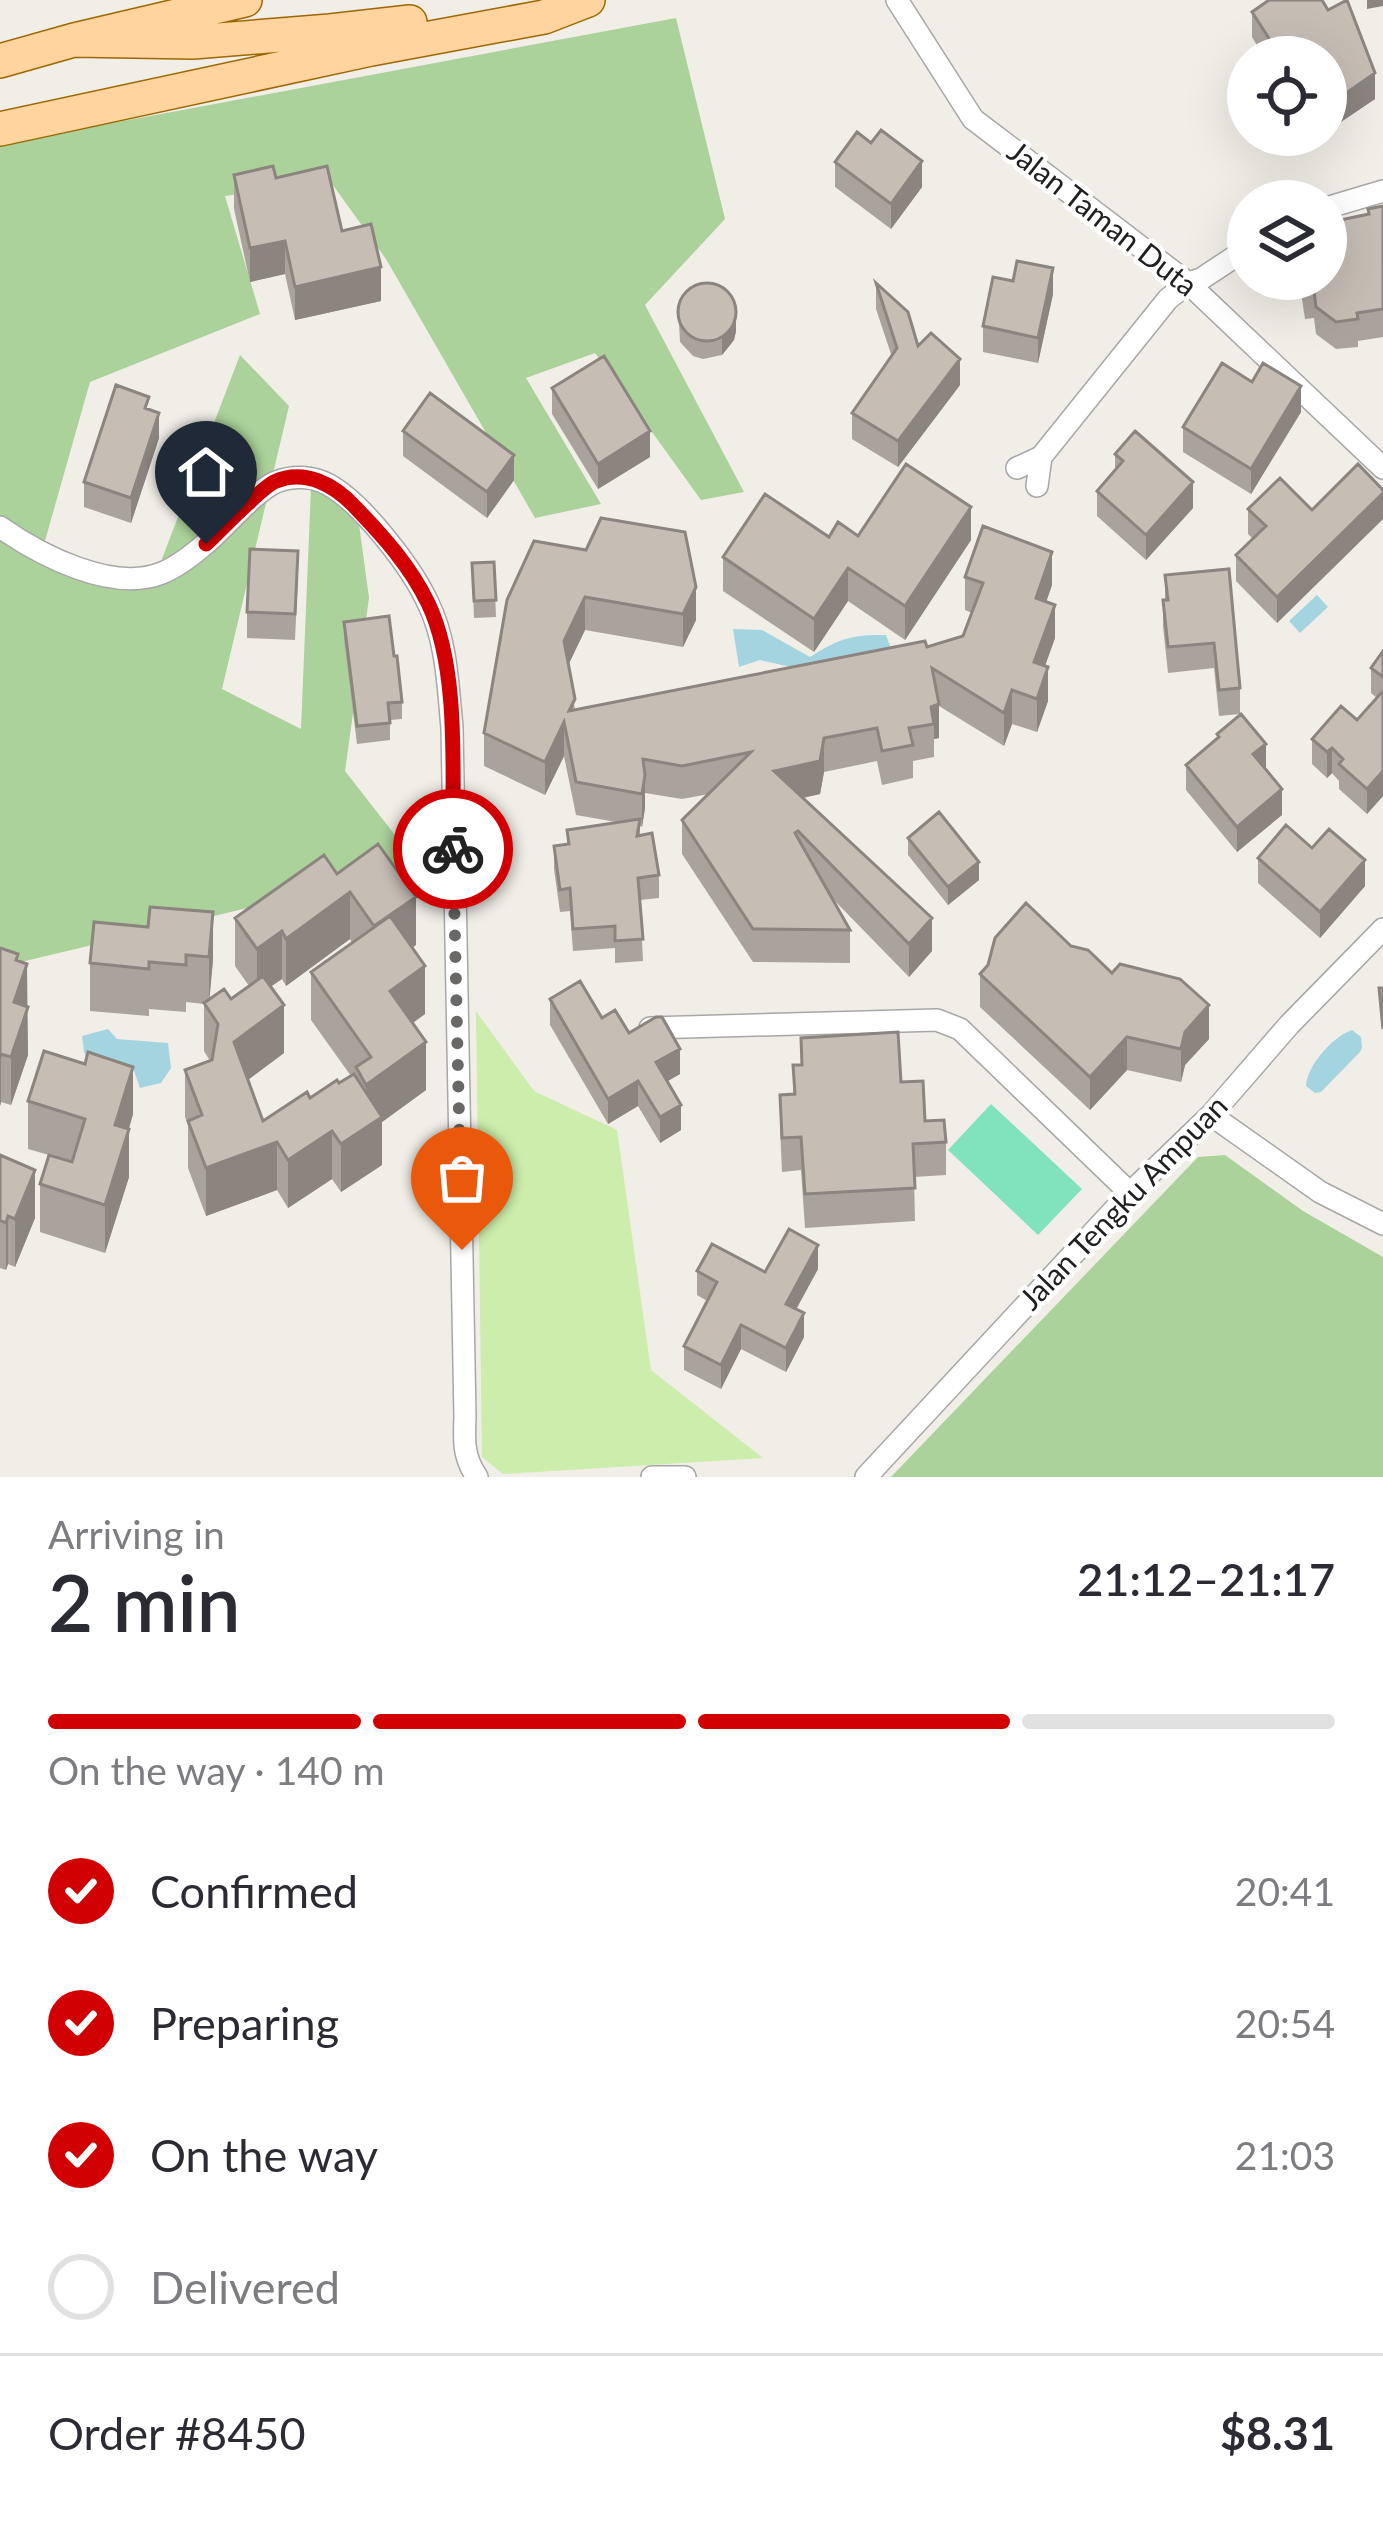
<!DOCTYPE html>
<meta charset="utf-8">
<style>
:root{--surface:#fff;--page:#f2f2f3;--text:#2b2b33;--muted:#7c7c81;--line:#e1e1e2;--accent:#d10003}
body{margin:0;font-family:Lato,sans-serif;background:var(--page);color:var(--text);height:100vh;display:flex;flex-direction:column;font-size:45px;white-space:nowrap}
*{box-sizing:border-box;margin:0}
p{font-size:39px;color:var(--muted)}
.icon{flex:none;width:66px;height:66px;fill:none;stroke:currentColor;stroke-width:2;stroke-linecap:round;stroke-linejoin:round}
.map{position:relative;height:1477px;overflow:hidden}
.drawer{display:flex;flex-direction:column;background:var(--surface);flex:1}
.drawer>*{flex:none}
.controls{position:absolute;left:1227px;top:36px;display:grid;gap:24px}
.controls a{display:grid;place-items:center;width:120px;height:120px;border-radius:50%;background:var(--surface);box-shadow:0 12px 48px #0002;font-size:60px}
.pin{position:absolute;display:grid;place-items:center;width:102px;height:102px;color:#fff;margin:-123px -51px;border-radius:50% 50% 50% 0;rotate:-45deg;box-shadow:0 0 12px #0007}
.pin .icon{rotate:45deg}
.courier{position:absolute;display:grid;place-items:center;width:120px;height:120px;margin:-60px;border:9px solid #d10003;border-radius:50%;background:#fff;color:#222;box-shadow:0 3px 15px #0007}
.overview em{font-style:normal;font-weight:600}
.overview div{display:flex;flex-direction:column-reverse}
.overview{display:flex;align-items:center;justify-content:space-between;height:204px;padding:0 48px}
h1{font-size:78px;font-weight:600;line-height:90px}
.bar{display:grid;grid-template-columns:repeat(4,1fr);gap:18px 12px;align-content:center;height:144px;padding:0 48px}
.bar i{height:15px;border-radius:9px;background:var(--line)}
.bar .active{background:var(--accent)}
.bar p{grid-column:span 4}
.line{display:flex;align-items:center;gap:30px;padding:0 48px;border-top:3px solid var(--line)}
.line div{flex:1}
ol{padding:0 48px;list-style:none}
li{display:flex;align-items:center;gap:36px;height:132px}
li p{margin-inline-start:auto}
li .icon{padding:12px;border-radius:50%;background:var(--accent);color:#fff;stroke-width:4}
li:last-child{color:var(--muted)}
li i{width:66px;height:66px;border:6px solid var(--line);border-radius:50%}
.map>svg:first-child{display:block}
.grass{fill:#ccedab}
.forest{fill:#abd29a}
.pitch{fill:#81e3bc}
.water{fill:#a5d4e1}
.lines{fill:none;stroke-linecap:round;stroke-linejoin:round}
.street-casing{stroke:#a7a7a7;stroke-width:24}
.primary-casing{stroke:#9d6700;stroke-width:36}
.street{stroke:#fff;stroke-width:21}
.primary{stroke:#ffd49e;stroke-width:33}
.wall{fill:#aaa39c;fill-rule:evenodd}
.shaded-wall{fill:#8b847f}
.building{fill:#c6bdb5;stroke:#8b847f;stroke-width:3}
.done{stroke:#696866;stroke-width:12;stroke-dasharray:0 21.6}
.route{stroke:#d10003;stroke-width:15}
.labels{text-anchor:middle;stroke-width:9;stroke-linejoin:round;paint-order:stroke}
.street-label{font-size:30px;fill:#202020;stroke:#fff}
</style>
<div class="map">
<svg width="1383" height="1477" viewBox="0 0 1383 1477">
<rect width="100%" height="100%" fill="#f1eee7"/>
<path class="grass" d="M 476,1011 L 534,1091 L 617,1130 L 651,1370 L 763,1458 L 503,1474 L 482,1457 Z"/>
<path class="forest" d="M 676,18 L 725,219 L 645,305 L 744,492 L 701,500 L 595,353 L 526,378 L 601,504 L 535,518 L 386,259 L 330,181 L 225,196 L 260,314 L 90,382 L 39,562 L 94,584 L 152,585 L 240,355 L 289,406 L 222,689 L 301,729 L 311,487 L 358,517 L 369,598 L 345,771 L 420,867 L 0,967 L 0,144 Z
M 1225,1155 L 1303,1211 L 1383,1257 L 1383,1477 L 891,1477 L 1198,1157 Z"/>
<path class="pitch" d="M 991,1104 L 1082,1189 L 1038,1235 L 948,1150 Z"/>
<path class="water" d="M 1317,595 L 1328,607 L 1300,633 L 1289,621 Z
M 733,629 L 762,630 L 810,657 C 837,639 853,634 886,635 L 890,646 L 866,660 L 859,653 L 847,664 L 828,659 L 804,670 L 760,660 L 739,667 Z
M 108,1029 L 117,1039 L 168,1043 L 171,1068 L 161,1083 L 140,1088 L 134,1071 L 129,1066 L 95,1076 L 84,1052 L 82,1036 Z
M 1352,1030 L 1361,1037 L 1362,1048 L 1360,1052 L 1321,1092 L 1315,1093 L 1306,1086 C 1307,1066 1332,1037 1352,1030 Z"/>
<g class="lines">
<g class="street-casing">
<path id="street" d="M 897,0 L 973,119 L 1188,283 L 1383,468
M 1326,208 L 1383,191
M 1017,468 L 1041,457 L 1168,299 L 1188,283 L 1201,279 L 1248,248
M 1037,486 L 1041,457
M 0,527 C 40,555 112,593 162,573 C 179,566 200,549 214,536 C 230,521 257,490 276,482 C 293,475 313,476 329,485 C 363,504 412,568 428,603 C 447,641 448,687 452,728 L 465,1417 C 464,1440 463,1457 477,1477
M 650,1028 L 937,1020 L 960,1029 L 1130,1193
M 1211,1115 L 1320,1192 L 1383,1224
M 652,1477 L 685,1477
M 866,1477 L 1130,1193 L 1211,1115 L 1289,1025 L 1383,929"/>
</g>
<g class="primary-casing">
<path id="primary" d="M 74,40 L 193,42 L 330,31 L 410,22
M 0,61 L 74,40 L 245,0
M 0,129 L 371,49 L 544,17 L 588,0"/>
</g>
<use href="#street" class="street"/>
<use href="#primary" class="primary"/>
</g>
<path class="wall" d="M 1269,0 L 1322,0 L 1328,10 L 1347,0 L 1375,73 L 1375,99 L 1326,132 L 1326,57 L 1264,57 L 1252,37 L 1252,12 Z
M 835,162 L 922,187 L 891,229 L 835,187 Z
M 234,175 L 276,178 L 342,231 L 381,301 L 295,320 L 285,274 L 250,282 L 234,209 Z
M 1383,206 L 1383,337 L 1358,341 L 1358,347 L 1336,349 L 1316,334 L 1314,318 L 1305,319 L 1299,279 L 1326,279 L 1368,215 Z
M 1013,281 L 1053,294 L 1038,363 L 983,352 L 983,326 Z
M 876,283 L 918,346 L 960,385 L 898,467 L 852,439 L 852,413 L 892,357 L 876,309 Z
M 678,305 L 736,331 L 734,340 L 722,355 L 703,359 L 693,356 L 680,342 Z
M 552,388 L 650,457 L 598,489 L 552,414 Z
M 1301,412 L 1251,494 L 1183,452 L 1183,427 Z
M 403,431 L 514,480 L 487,518 L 403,456 Z
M 159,438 L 131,523 L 84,507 L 84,482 Z
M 1115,454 L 1193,508 L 1146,560 L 1097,516 L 1097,491 L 1115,470 Z
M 1383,490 L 1383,519 L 1277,623 L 1236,581 L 1236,555 L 1253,539 L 1248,534 L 1248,509 L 1312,510 Z
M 858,536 L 971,540 L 905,640 L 848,601 L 814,652 L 723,591 L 723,557 L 829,537 Z
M 534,541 L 696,620 L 683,647 L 585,630 L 568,665 L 575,710 L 927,647 L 963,636 L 972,613 L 965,610 L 965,577 L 1052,585 L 1046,602 L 1055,638 L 1045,666 L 1048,701 L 1037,732 L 1012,724 L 1004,746 L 939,706 L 939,738 L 934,739 L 934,757 L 913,761 L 913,778 L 882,785 L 877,761 L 824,772 L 820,794 L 803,798 L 932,951 L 909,977 L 832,898 L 850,930 L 850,963 L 753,962 L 682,854 L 682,820 L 709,794 L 682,799 L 645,793 L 645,808 L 642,827 L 640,826 L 640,835 L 659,875 L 659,898 L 640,900 L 643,961 L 615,963 L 615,948 L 573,951 L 570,911 L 560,912 L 554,869 L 554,846 L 567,845 L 567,830 L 616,822 L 576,815 L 564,756 L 545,795 L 484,766 L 484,733 Z
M 494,562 L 496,617 L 474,618 L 472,563 Z
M 1229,569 L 1240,688 L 1240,714 L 1219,716 L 1214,668 L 1168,673 L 1163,626 L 1163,600 L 1165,600 L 1165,575 Z
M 298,576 L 295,640 L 247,638 L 247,612 Z
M 344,622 L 402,702 L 402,719 L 390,720 L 390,740 L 357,744 L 344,639 Z
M 1383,651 L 1383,796 L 1367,814 L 1339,789 L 1339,781 L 1332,773 L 1327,778 L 1312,764 L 1312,739 L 1357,720 L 1377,698 L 1371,693 L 1371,668 Z
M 1217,734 L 1266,770 L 1282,815 L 1237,852 L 1186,790 L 1186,765 L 1217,739 Z
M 908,838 L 979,880 L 948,905 L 908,855 Z
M 1312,848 L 1365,886 L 1320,938 L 1258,883 L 1258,858 Z
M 337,874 L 416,945 L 412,947 L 425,1014 L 413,1023 L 426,1090 L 382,1122 L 382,1165 L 341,1192 L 332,1179 L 288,1208 L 277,1190 L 206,1216 L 188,1168 L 188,1125 L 185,1117 L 185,1070 L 210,1061 L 204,1051 L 204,1004 L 186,1002 L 186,1012 L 149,1009 L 149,1016 L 90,1011 L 90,963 L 148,927 L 213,912 L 213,960 L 209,999 L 231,999 L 249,986 L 235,966 L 235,918 ZM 350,939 L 352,943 L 311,972 L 311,1020 L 351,1076 L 263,1121 L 248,1080 L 284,1053 L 271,986 L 282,979 L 286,986 Z
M 1071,946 L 1209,1039 L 1185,1065 L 1181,1082 L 1127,1070 L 1090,1110 L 980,1007 L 980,974 Z
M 0,948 L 18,961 L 27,1007 L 28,1055 L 11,1105 L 1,1102 L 0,1106 Z
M 550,999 L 602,1018 L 629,1033 L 680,1074 L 667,1081 L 681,1130 L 660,1143 L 638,1106 L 608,1124 L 550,1025 Z
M 801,1038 L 901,1082 L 925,1121 L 946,1142 L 946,1175 L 914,1177 L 915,1221 L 805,1228 L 801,1170 L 782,1172 L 780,1128 L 780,1095 L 793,1094 L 793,1065 L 801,1065 Z
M 28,1101 L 133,1114 L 129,1129 L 129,1177 L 105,1253 L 40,1232 L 40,1184 L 49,1155 L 28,1149 Z
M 0,1155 L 35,1218 L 15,1267 L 8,1264 L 6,1270 L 0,1268 Z
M 818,1269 L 796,1309 L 804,1337 L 786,1372 L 741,1349 L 721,1389 L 684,1370 L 684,1346 L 707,1301 L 697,1295 L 697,1271 L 765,1272 Z"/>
<path class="shaded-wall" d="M 1367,0 L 1383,0 L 1383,6 L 1367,9 Z
M 1375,73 L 1375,99 L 1326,132 L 1326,107 Z
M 922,161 L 922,187 L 891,229 L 891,204 Z
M 285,241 L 285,274 L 250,282 L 250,248 Z
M 381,267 L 381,301 L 295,320 L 295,287 Z
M 1053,268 L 1053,294 L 1038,363 L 1038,338 Z
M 736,314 L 736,331 L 734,340 L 722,355 L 722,338 Z
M 960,359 L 960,385 L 898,467 L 898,441 Z
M 1301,386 L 1301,412 L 1251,494 L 1251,469 Z
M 159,413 L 159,438 L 131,523 L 131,498 Z
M 650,431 L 650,457 L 598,489 L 598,464 Z
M 514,455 L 514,480 L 487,518 L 487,492 Z
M 1193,482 L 1193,508 L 1146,560 L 1146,535 Z
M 1383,493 L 1383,519 L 1277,623 L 1277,597 Z
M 971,507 L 971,540 L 905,640 L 905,606 Z
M 1052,552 L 1052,585 L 1036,631 L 1036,598 Z
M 848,568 L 848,601 L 814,652 L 814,619 Z
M 696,587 L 696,620 L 683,647 L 683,614 Z
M 585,597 L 585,630 L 564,674 L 564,641 Z
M 1055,605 L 1055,638 L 1034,696 L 1034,662 Z
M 1048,667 L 1048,701 L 1037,732 L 1037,699 Z
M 1012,690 L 1012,724 L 1004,746 L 1004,713 Z
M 939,704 L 939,738 L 934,739 L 934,724 L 931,707 Z
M 564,722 L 564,756 L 545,795 L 545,762 Z
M 824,738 L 824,772 L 820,794 L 774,804 L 774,771 Z
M 1266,744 L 1266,769 L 1253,754 Z
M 1332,748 L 1332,773 L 1327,778 L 1327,752 Z
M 1383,771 L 1383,796 L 1367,814 L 1367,789 Z
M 645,775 L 645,808 L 642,827 L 642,794 Z
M 1282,789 L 1282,815 L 1237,852 L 1237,827 Z
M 1365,860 L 1365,886 L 1320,938 L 1320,912 Z
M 979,862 L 979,880 L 948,905 L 948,887 Z
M 350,892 L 350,939 L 286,986 L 286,939 Z
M 416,897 L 416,945 L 374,974 L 374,926 Z
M 213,912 L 213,960 L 209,1004 L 209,957 Z
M 932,918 L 932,951 L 909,977 L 909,944 Z
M 282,931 L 282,979 L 257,996 L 257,949 Z
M 18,954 L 18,990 L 27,964 L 28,1055 L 11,1105 L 11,1057 L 16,960 Z
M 425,966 L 425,1014 L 390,1039 L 390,991 Z
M 284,1005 L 284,1053 L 234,1090 L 234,1042 Z
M 1209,1005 L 1209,1039 L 1185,1065 L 1181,1082 L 1181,1049 L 1185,1032 Z
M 1127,1037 L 1127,1070 L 1090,1110 L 1090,1077 Z
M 426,1042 L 426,1090 L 382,1122 L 382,1165 L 341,1192 L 341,1144 L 366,1127 L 366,1085 Z
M 680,1049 L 680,1074 L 656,1088 L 656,1062 Z
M 1,1054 L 1,1102 L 0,1106 L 0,1058 Z
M 133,1067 L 133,1114 L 115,1173 L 115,1125 Z
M 638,1081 L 638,1106 L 608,1124 L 608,1099 Z
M 681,1105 L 681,1130 L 660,1143 L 660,1117 Z
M 129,1129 L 129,1177 L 105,1253 L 105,1205 Z
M 332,1131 L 332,1179 L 288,1208 L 288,1160 Z
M 277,1142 L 277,1190 L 206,1216 L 206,1168 Z
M 35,1170 L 35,1218 L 15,1267 L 15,1219 Z
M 8,1216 L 8,1264 L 6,1270 L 6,1223 Z
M 818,1245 L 818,1269 L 786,1328 L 786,1304 Z
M 804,1313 L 804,1337 L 786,1372 L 786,1348 Z
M 741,1325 L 741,1349 L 721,1389 L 721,1365 Z"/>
<path class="building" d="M 1269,0 L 1322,0 L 1328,10 L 1347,0 L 1375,73 L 1326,107 L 1326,57 L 1281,57 L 1252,12 Z
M 881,130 L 922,161 L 891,204 L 835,162 L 857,132 L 871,143 Z
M 273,166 L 276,178 L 327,166 L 342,231 L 371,224 L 381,267 L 295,287 L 285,241 L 250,248 L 234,175 Z
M 1383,206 L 1383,309 L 1357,313 L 1358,319 L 1336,322 L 1316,307 L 1314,291 L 1305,292 L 1303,279 L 1326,279 L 1326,223 L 1369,214 L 1368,209 Z
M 1017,261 L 1053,268 L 1038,338 L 983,326 L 993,277 L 1013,281 Z
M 876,283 L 908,312 L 918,346 L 931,333 L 960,359 L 898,441 L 852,413 L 897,348 Z
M678 312a29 29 0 1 1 58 0a29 29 0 1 1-58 0Z
M 604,356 L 650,431 L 598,464 L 552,388 Z
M 1222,363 L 1252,382 L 1263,363 L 1301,386 L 1251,469 L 1183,427 Z
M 116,385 L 149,397 L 145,408 L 159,413 L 131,498 L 84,482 Z
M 430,393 L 514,455 L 487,492 L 403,431 Z
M 1135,431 L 1193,482 L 1146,535 L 1097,491 L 1123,461 L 1115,454 Z
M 906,464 L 971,507 L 905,606 L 848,568 L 814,619 L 723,557 L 765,494 L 829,537 L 838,522 L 858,536 Z
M 1358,464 L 1383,490 L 1383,493 L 1277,597 L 1236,555 L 1266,526 L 1248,509 L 1280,478 L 1312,510 Z
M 601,518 L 685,532 L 696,587 L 683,614 L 585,597 L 564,641 L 575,699 L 569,711 L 925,641 L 927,647 L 963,636 L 983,583 L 965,577 L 983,526 L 1052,552 L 1036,598 L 1055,605 L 1034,662 L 1048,667 L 1037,699 L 1012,690 L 1004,713 L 932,668 L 939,704 L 931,707 L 934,724 L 909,728 L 913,745 L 882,751 L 877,728 L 824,738 L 820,761 L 774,771 L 932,918 L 909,944 L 798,831 L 795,833 L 850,930 L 753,929 L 682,820 L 751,752 L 682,766 L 643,759 L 645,775 L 642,794 L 576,782 L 564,722 L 545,762 L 484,733 L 507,600 L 534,541 L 586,550 Z
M 250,549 L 298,551 L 295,614 L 247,612 Z
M 494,562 L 496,600 L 474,601 L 472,563 Z
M 1229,569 L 1240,688 L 1219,690 L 1214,643 L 1168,647 L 1163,600 L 1168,600 L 1165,575 Z
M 389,616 L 394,656 L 397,656 L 402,702 L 388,703 L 390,723 L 357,726 L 344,622 Z
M 1383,651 L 1383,677 L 1371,668 Z
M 1383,691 L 1383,771 L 1367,789 L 1339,764 L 1343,759 L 1332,748 L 1327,752 L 1312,739 L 1341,706 L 1357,720 Z
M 1241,714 L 1266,744 L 1253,754 L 1282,789 L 1237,827 L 1186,765 L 1219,737 L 1217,734 Z
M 939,812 L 979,862 L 948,887 L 908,838 Z
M 640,819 L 637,836 L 652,833 L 659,875 L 638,878 L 643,939 L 615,941 L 615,926 L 573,929 L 570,888 L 560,890 L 554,846 L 569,844 L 567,830 Z
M 1286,825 L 1312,848 L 1329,829 L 1365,860 L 1320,912 L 1258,858 Z
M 378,844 L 416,897 L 374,926 L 350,892 L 286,939 L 282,931 L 257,949 L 235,918 L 324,855 L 337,874 Z
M 1026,903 L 1071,946 L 1088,950 L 1112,973 L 1120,964 L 1180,979 L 1209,1005 L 1185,1032 L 1181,1049 L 1127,1037 L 1090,1077 L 980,974 L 988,965 L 995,938 Z
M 150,907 L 213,912 L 209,957 L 186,955 L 186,965 L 149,962 L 149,969 L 90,963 L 94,922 L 148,927 Z
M 390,916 L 425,966 L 390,991 L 426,1042 L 366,1085 L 356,1067 L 371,1057 L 311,972 Z
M 0,948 L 18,954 L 16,960 L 27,964 L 14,1002 L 28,1007 L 11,1057 L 1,1054 L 0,1058 Z
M 263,976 L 284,1005 L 234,1042 L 263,1121 L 307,1092 L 310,1098 L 337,1080 L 339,1083 L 354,1074 L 382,1117 L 341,1144 L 332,1131 L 288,1160 L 277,1142 L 206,1168 L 188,1121 L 202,1115 L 185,1070 L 212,1060 L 218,1024 L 204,1003 L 224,989 L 231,999 Z
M 580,981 L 602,1018 L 615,1010 L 629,1033 L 656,1017 L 662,1017 L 680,1049 L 656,1062 L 681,1105 L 660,1117 L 638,1081 L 608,1099 L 550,999 Z
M 1379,988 L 1383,988 L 1383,1029 Z
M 898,1032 L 901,1082 L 923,1081 L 925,1121 L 944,1120 L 946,1142 L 913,1144 L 915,1188 L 805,1194 L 801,1137 L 782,1138 L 780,1095 L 795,1094 L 793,1065 L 802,1065 L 801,1038 Z
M 44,1051 L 85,1064 L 88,1052 L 133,1067 L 115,1125 L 129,1129 L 105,1205 L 40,1184 L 49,1155 L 72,1162 L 85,1119 L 28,1101 Z
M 0,1155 L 35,1170 L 15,1219 L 8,1216 L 6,1223 L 0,1220 Z
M 789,1229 L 818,1245 L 786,1304 L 804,1313 L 786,1348 L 741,1325 L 721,1365 L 684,1346 L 717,1282 L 697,1271 L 712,1244 L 765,1272 Z"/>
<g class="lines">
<path class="done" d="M 453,849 L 462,1250"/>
<path class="route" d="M 206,544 C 221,530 259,490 274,482 C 305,468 335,485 356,508 C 384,537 410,566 428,603 C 460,669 452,775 453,849"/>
</g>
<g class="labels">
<g class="street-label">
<text transform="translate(1102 219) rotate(38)" y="10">Jalan Taman Duta</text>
<text transform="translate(1124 1203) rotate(-46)" y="10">Jalan Tengku Ampuan</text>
</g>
</g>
</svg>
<div class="controls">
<a><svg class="icon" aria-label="locate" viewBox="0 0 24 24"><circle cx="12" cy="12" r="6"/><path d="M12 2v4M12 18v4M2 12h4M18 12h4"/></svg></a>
<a><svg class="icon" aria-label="layers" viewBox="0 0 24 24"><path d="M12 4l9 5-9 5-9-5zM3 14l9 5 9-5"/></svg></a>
</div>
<div class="pin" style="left:462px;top:1250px;background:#ea580c"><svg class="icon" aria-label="bag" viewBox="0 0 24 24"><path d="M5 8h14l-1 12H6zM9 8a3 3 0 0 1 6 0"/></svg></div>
<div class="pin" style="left:206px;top:544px;background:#1f2937"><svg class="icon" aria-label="home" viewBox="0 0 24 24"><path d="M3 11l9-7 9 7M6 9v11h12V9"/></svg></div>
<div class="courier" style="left:453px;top:849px"><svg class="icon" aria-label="bike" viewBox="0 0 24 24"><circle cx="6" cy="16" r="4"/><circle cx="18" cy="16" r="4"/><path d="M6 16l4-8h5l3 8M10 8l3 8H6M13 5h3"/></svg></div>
</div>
<section class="drawer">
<div class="overview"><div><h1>2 min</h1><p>Arriving in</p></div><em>21:12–21:17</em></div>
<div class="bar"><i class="active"></i><i class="active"></i><i class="active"></i><i></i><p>On the way · 140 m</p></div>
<ol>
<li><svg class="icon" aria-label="check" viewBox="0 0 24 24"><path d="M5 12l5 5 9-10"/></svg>Confirmed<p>20:41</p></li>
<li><svg class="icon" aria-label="check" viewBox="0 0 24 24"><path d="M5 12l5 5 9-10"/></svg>Preparing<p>20:54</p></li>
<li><svg class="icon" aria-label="check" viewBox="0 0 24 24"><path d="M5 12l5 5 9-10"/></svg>On the way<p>21:03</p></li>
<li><i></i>Delivered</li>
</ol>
<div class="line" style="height:156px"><div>Order #8450</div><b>$8.31</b></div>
</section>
